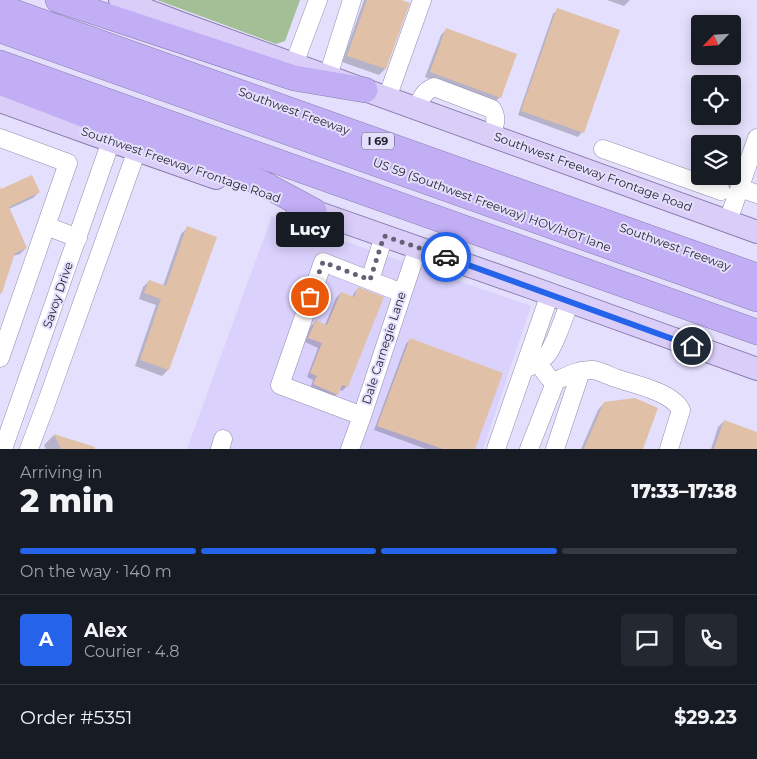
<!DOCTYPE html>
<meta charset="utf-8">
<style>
:root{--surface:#171b24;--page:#242831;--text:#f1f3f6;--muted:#9ea1a6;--line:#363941;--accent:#2563eb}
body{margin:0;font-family:Montserrat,sans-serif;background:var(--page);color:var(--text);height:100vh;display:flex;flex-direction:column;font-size:19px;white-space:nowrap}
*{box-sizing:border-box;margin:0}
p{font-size:16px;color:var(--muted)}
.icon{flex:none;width:28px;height:28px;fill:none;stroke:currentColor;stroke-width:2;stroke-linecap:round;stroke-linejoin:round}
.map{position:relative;height:449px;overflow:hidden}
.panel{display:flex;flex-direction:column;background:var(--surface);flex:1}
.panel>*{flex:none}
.needle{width:32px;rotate:245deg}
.buttons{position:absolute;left:691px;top:15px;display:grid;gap:10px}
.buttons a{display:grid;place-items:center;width:50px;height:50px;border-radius:5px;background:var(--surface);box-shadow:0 2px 12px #0003;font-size:25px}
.pin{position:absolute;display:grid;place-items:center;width:42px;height:42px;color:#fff;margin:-21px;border:2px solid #fff;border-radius:50%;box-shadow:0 1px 5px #0007}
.courier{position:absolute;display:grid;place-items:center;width:50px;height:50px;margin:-25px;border:4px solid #2563eb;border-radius:50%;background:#fff;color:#222;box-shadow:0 1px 6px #0007}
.bubble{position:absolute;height:35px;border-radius:5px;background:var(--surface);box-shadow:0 2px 12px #0003;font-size:16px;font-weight:800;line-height:35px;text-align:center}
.head em{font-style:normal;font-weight:800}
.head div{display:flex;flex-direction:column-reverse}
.head{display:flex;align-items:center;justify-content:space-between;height:85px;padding:0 20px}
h1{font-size:32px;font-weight:800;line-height:38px}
.bar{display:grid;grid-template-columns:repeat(4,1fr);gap:8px 5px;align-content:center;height:60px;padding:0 20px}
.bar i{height:6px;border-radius:4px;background:var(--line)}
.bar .on{background:var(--accent)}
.bar p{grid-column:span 4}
.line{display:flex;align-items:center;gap:12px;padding:0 20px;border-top:1px solid var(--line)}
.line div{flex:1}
.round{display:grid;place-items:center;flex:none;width:52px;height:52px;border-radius:5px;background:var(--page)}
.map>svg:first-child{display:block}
.built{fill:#dad1fc}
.green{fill:#a3bf96}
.shadow{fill:#0003}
.building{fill:#e0c1a8}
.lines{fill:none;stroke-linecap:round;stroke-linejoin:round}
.minor-casing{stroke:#938dae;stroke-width:19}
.major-casing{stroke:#897cae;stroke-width:24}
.highway-casing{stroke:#897cae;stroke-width:26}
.minor{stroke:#fff;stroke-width:18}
.major{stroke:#dacef8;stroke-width:22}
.highway{stroke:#c1aef4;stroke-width:25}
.done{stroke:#666275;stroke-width:5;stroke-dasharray:0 9}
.route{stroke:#2563eb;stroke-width:6}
.labels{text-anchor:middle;stroke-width:4;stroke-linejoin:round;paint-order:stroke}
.shield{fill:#e4dffc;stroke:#5c596a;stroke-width:1}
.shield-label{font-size:11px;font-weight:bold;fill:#221f2c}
.street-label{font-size:12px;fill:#221f2c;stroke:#e4dffc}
</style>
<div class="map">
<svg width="757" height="449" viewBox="0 0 757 449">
<rect width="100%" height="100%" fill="#e4dffc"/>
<path class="built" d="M 272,216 L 531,306 L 483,449 L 187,449 Z"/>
<path class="green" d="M 157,0 L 300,0 L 285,41 L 276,44 Z"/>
<path class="shadow" d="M 364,0 L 397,0 L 408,4 L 385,69 L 379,75 L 342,62 Z
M 607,0 L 630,0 L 624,6 Z
M 558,9 L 582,132 L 578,137 L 518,115 L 553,14 Z
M 447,29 L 500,97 L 494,103 L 425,77 L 441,35 Z
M 0,191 L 39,192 L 33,198 L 9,209 L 26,248 L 20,254 L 13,256 L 0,295 Z
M 187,228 L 215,238 L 168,370 L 162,376 L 135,366 L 156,305 L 139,299 L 143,287 L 149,281 L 163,286 L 181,234 Z
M 358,289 L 347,386 L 342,391 L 339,389 L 337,394 L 333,398 L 310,389 L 313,380 L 307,377 L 318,348 L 305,342 L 311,326 L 316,321 L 325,325 L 336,298 L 341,293 L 352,298 L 354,293 Z
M 410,340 L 502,374 L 474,449 L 426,449 L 374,430 L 406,344 Z
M 604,403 L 657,408 L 642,449 L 581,449 L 598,410 Z
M 724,421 L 757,433 L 757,449 L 711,449 L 718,427 Z
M 54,435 L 95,449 L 46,449 L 44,445 Z"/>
<path class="building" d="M 367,0 L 401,0 L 410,3 L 386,69 L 347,56 Z
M 557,8 L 620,30 L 584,133 L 521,111 Z
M 446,28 L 517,54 L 501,98 L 430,72 Z
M 32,175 L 40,192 L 9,207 L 27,248 L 15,253 L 2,293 L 0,293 L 0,186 L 1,189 Z
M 187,226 L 217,237 L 169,370 L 140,360 L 161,299 L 144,293 L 149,280 L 166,286 Z
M 358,287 L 384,297 L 348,387 L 342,385 L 338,395 L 313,384 L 317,376 L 310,373 L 322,343 L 308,338 L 316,320 L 327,325 L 341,292 L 354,297 Z
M 410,338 L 503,373 L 475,449 L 443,449 L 377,426 Z
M 635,398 L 658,408 L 643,449 L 584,449 L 604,402 Z
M 724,420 L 757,432 L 757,449 L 714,449 Z
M 54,434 L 95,447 L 95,449 L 61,449 Z"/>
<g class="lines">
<g class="minor-casing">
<path id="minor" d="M 294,64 L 318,0
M 328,76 L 352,0
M 387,98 L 422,0
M 417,109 C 421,98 423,92 434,87 L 492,109 C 498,119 495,124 491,135
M 0,138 L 68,163 L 0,358
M 603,149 L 721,191
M 740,188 L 757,194
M 728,221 L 757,138
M 46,226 L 78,238
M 370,280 L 384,236
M 538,363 L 549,378 L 555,381 C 567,376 580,369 593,370 C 600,371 608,375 615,378 C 634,384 672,392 681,410 L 669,449
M 529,367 C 535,364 541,361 546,356 C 554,348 565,314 570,301
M 362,416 L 280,385 L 323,262 L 402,293
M 3,449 L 111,141
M 29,449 L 46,404 L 137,150
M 220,449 L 223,439
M 350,449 L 362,416 L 418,247
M 496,449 L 550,294
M 529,449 L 556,380
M 555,449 L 581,371"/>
</g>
<g class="major-casing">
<path id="major" d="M 120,0 L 183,24 L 757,232
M 0,101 L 111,141 L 216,178
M 296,205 L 530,287 L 757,369"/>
</g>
<g class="highway-casing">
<path id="highway" d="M 58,0 L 294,78 L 365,90
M 0,7 L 757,276
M 0,30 L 757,299
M 0,63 L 757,332
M 0,82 L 262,183 L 314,211"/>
</g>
<use href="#minor" class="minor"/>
<use href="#major" class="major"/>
<use href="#highway" class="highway"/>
</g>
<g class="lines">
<path class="done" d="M 310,297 L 323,262 L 370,280 L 384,236 L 446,257"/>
<path class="route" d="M 446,257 L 692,346"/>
</g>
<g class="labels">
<rect class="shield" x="362" y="132.5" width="32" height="17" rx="4"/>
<g class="shield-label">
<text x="378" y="145">I 69</text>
</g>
<g class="street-label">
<text transform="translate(294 111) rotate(20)" y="4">Southwest Freeway</text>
<text transform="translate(181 165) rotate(19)" y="4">Southwest Freeway Frontage Road</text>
<text transform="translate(593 172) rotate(20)" y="4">Southwest Freeway Frontage Road</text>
<text transform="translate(492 205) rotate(20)" y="4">US 59 (Southwest Freeway) HOV/HOT lane</text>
<text transform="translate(675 247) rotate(20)" y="4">Southwest Freeway</text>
<text transform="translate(58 295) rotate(-71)" y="4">Savoy Drive</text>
<text transform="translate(384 348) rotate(-72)" y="4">Dale Carnegie Lane</text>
</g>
</g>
</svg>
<div class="buttons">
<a><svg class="needle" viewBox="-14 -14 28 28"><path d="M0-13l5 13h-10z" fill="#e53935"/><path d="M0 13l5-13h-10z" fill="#9ea1a6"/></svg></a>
<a><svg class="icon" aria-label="locate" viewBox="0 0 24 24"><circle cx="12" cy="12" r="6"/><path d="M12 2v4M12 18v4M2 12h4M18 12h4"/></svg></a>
<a><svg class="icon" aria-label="layers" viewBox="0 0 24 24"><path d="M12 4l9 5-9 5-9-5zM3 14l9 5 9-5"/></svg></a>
</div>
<div class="pin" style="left:310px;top:297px;background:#ea580c"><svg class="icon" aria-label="bag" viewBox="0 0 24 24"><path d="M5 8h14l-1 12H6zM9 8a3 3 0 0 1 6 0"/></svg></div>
<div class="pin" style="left:692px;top:346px;background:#1f2937"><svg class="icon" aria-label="home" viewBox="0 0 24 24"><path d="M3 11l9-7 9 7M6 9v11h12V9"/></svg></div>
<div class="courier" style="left:446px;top:257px"><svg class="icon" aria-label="car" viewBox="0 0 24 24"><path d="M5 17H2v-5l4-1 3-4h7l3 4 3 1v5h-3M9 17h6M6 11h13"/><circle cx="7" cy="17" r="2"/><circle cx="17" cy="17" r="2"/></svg></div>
<div class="bubble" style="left:276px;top:212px;width:68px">Lucy</div>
</div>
<section class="panel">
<div class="head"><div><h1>2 min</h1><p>Arriving in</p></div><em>17:33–17:38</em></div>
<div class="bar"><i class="on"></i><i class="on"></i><i class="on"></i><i></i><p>On the way · 140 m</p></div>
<div class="line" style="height:90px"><b class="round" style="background:var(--accent);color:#fff">A</b><div><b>Alex</b><p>Courier · 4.8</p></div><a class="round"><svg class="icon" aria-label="chat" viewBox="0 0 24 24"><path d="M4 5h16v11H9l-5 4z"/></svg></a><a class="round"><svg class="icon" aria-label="phone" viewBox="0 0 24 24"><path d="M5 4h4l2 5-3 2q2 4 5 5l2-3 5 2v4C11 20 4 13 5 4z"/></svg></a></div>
<div class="line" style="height:65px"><div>Order #5351</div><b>$29.23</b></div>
</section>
